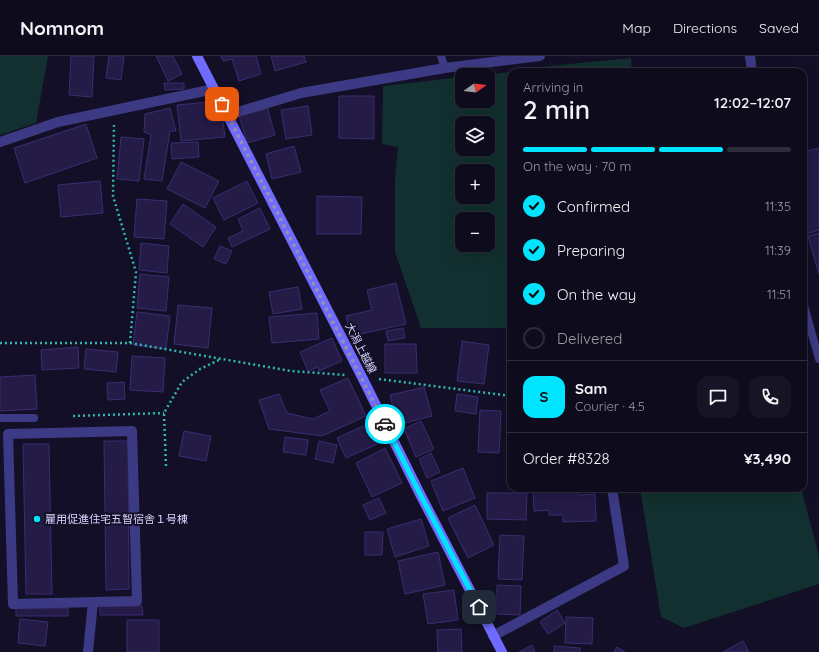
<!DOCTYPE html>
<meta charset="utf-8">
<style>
:root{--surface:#0e0b1c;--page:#171425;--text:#f1f3f6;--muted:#9b9ba3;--line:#2e2b3b;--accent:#00e5ff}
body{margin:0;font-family:Quicksand,"Noto Sans JP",sans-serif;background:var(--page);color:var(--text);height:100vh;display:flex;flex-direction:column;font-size:15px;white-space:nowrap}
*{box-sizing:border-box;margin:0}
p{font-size:13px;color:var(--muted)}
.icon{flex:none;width:22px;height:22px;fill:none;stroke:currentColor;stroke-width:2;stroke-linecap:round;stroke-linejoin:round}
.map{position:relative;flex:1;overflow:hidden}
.drawer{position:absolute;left:507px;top:12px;width:300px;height:424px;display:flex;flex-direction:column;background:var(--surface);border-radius:12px;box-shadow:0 4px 16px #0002,0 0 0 1px var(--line)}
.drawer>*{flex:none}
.needle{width:26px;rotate:76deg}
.buttons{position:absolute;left:455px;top:12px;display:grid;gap:8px}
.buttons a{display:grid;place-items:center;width:40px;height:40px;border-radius:8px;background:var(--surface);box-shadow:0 4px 16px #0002,0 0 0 1px var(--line);font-size:20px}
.pin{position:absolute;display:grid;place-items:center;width:34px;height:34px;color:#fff;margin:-17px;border-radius:8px;box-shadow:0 2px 6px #0006}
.courier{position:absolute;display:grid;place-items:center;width:40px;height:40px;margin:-20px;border:3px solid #00e5ff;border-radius:50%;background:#fff;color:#222;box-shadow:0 1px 5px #0007}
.overview em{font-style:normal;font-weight:600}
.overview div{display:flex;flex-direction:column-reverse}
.overview{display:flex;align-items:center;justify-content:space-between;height:68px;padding:0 16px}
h1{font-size:26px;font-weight:600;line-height:30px}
.bar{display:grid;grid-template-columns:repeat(4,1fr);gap:6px 4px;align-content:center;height:48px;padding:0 16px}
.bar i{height:5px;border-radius:3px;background:var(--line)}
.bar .selected{background:var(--accent)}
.bar p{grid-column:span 4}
.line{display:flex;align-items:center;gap:10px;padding:0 16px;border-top:1px solid var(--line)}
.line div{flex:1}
.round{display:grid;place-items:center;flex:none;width:42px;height:42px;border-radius:12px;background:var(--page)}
ol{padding:0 16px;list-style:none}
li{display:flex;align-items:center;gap:12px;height:44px}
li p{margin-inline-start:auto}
li .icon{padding:4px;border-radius:50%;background:var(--accent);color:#111;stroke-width:4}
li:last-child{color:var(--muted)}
li i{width:22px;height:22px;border:2px solid var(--line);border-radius:50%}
header{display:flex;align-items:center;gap:24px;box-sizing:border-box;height:56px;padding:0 20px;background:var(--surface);border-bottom:1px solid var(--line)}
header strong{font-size:19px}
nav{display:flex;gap:22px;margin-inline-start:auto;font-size:14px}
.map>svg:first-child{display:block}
.green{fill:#12302f;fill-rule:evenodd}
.building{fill:#241b47;stroke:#3b2d73}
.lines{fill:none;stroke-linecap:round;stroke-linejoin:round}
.path{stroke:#2fb8b0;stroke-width:2.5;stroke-dasharray:2 3;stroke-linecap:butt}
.service{stroke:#3d3a85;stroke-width:8}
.minor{stroke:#3d3a85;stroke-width:10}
.secondary{stroke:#6f6bff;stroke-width:10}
.done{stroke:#948fb3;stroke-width:4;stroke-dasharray:0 7.2}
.route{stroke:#00e5ff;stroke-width:5}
.poi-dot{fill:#00e5ff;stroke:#130f26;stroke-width:1.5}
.labels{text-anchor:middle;stroke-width:4;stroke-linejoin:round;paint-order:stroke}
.street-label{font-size:11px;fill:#d9d4ff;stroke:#130f26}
.poi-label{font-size:11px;fill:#d9d4ff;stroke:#130f26;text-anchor:start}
</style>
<header>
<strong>Nomnom</strong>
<nav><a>Map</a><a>Directions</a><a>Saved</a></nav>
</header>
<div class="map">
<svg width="819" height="596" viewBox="0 0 819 596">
<rect width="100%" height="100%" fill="#130f26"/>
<path class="green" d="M 0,0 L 48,0 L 36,67 L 0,79 Z
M 631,2 L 632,16 L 511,16 L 549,10 Z
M 511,16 L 511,272 L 421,272 L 395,196 L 395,124 L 398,91 L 382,88 L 383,30 L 462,21 L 462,45 L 488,45 L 488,19 L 486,19 ZM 462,67 L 488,67 L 488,93 L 462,93 ZM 462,115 L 488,115 L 488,141 L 462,141 ZM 462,163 L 488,163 L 488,189 L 462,189 Z
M 640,432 L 801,432 L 819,500 L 819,528 L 684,572 L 661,561 Z"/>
<path class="building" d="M 71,0 L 94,0 L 92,41 L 69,39 Z
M 109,0 L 124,0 L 121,24 L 106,22 Z
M 156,0 L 173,0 L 182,18 L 168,25 Z
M 221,0 L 256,0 L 261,18 L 239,25 L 232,3 L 223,5 Z
M 271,0 L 304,0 L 306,6 L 275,15 Z
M 164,27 L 184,27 L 184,33 L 165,34 Z
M 339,40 L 374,40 L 374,83 L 339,82 Z
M 208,46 L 210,66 L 223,65 L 225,81 L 181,85 L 177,49 Z
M 308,50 L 312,79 L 286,83 L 281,54 Z
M 267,51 L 275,79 L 247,87 L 239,59 Z
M 170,52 L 176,75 L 170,75 L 162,125 L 144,123 L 151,79 L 144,76 L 145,58 Z
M 86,68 L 97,102 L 25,127 L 14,92 Z
M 121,81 L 144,83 L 139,125 L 117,123 Z
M 198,86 L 199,101 L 172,103 L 171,87 Z
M 294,90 L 301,116 L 272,123 L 266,98 Z
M 819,92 L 819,174 L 804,179 L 803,174 L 803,96 Z
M 181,106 L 219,125 L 205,152 L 167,133 Z
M 100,125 L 103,157 L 61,161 L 58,129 Z
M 247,125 L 258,147 L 224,164 L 213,142 Z
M 317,140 L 362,141 L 361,178 L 317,178 Z
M 137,143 L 167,145 L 164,183 L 134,181 Z
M 183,148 L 216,171 L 203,191 L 170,168 Z
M 260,152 L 270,173 L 232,191 L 228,182 L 243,175 L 238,163 Z
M 819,177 L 819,218 L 808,180 Z
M 141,187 L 169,190 L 167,217 L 139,214 Z
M 220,190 L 232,195 L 226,208 L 214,203 Z
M 140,218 L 169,221 L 166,255 L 137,252 Z
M 396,227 L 406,268 L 351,280 L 346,260 L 372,254 L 367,234 Z
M 298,231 L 302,253 L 273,258 L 269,236 Z
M 178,249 L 212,252 L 208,292 L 174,288 Z
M 137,256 L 170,260 L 166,293 L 133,289 Z
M 317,257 L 319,283 L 272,287 L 269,261 Z
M 403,272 L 405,282 L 388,285 L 386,275 Z
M 332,282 L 342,305 L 319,315 L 318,311 L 308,315 L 300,296 Z
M 462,285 L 489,289 L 484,328 L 457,325 Z
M 385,288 L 416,288 L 417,317 L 385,317 Z
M 78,291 L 79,312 L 42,314 L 41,294 Z
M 86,293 L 118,296 L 116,316 L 84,313 Z
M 132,300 L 165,302 L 163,336 L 130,334 Z
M 35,319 L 37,353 L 0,355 L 0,321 Z
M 348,322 L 366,360 L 322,380 L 269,373 L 259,344 L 279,338 L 287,357 L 313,363 L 330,355 L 320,334 Z
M 124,326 L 125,343 L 108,344 L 107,327 Z
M 424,331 L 432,360 L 397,369 L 390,339 Z
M 457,338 L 478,341 L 476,358 L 455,355 Z
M 480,354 L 501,355 L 499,397 L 478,396 Z
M 374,365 L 384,385 L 346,402 L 337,382 Z
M 421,365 L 434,393 L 416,401 L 404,373 Z
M 184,375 L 211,380 L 206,405 L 179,400 Z
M 285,381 L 308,384 L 306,399 L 283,396 Z
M 104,385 L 128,385 L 129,533 L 106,534 Z
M 319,385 L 337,389 L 333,407 L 315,403 Z
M 23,388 L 49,388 L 52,538 L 26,538 Z
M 385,392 L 402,427 L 372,441 L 356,407 Z
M 431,397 L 440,416 L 427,422 L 419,403 Z
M 463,412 L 475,442 L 443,455 L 431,425 Z
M 578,432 L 579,439 L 595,438 L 596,465 L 563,466 L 563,459 L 549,459 L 549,454 L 534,455 L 533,433 Z
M 487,437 L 527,437 L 526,464 L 487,463 Z
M 379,442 L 386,457 L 370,464 L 363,449 Z
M 475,449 L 494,489 L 468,502 L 448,462 Z
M 421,463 L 429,490 L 395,501 L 387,473 Z
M 365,476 L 383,476 L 382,499 L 365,499 Z
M 500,479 L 524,480 L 522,524 L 498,523 Z
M 438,496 L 445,529 L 405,538 L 398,505 Z
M 497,529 L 521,530 L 520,559 L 497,558 Z
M 454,534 L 458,564 L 428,568 L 423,538 Z
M 100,550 L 142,550 L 143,559 L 100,559 Z
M 16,552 L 68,552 L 68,560 L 16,560 Z
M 557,554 L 565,567 L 548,578 L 540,566 Z
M 566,561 L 593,562 L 592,588 L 565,587 Z
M 20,563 L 48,566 L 45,590 L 18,587 Z
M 127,564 L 159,564 L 159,596 L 127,596 Z
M 461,573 L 462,596 L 438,596 L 437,574 Z
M 743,585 L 749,596 L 723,596 Z
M 532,589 L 535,596 L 519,596 Z
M 554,590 L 580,592 L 580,596 L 554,596 Z
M 617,591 L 625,596 L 614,596 Z"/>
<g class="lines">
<path class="path" d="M 0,287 L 130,287 L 136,216 L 113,140 L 114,69
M 130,287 L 291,315 L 345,319
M 379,323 L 511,340
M 73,360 L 164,357
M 166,410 L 164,357 L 182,326 L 200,313 L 221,303"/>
<path class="service" d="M 441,0 L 445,12
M 803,246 L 819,303
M 0,362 L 34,362"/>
<path class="minor" d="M 750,0 L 752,16
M 228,59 L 301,37 L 445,12 L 540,0
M 0,86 L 58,66 L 214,33
M 132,375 L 137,545 L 13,548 L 8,378 Z
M 493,580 L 624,510 L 612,432
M 88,596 L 93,546"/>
<path class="secondary" d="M 197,0 L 362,321 L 420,438 L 502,596"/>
</g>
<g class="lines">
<path class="done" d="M 222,48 L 385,368"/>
<path class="route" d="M 385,368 L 420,438 L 479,551"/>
</g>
<circle class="poi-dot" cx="37" cy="463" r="4"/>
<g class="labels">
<g class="street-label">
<text transform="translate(361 292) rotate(63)" y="4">大潟上越線</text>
</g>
<g class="poi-label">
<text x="45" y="467">雇用促進住宅五智宿舎１号棟</text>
</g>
</g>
</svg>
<div class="buttons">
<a><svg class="needle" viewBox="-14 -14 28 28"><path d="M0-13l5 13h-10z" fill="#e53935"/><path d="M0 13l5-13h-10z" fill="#9b9ba3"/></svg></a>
<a><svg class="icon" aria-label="layers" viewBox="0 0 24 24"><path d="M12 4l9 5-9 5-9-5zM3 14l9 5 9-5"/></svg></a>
<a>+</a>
<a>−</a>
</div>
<div class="pin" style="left:222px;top:48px;background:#ea580c"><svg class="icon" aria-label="bag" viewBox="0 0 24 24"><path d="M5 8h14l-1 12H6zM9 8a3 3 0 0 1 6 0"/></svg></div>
<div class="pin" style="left:479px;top:551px;background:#1f2937"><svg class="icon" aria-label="home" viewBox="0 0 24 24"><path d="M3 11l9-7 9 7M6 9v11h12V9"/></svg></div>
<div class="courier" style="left:385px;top:368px"><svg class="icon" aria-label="car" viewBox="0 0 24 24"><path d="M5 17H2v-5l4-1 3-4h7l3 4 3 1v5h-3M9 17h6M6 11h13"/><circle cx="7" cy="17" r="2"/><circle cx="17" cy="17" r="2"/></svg></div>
<section class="drawer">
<div class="overview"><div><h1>2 min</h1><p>Arriving in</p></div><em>12:02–12:07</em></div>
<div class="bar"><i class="selected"></i><i class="selected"></i><i class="selected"></i><i></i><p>On the way · 70 m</p></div>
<ol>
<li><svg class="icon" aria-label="check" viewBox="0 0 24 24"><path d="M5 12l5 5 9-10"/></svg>Confirmed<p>11:35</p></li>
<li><svg class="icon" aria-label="check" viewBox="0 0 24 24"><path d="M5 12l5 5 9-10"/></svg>Preparing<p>11:39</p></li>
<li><svg class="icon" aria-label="check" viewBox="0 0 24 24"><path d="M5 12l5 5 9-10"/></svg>On the way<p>11:51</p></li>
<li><i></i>Delivered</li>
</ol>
<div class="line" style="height:72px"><b class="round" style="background:var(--accent);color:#111">S</b><div><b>Sam</b><p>Courier · 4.5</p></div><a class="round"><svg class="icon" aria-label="chat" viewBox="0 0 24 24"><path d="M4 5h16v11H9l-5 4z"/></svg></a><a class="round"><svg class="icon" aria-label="phone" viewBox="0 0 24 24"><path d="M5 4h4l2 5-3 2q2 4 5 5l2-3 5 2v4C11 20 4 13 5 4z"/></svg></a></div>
<div class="line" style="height:52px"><div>Order #8328</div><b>¥3,490</b></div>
</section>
</div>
